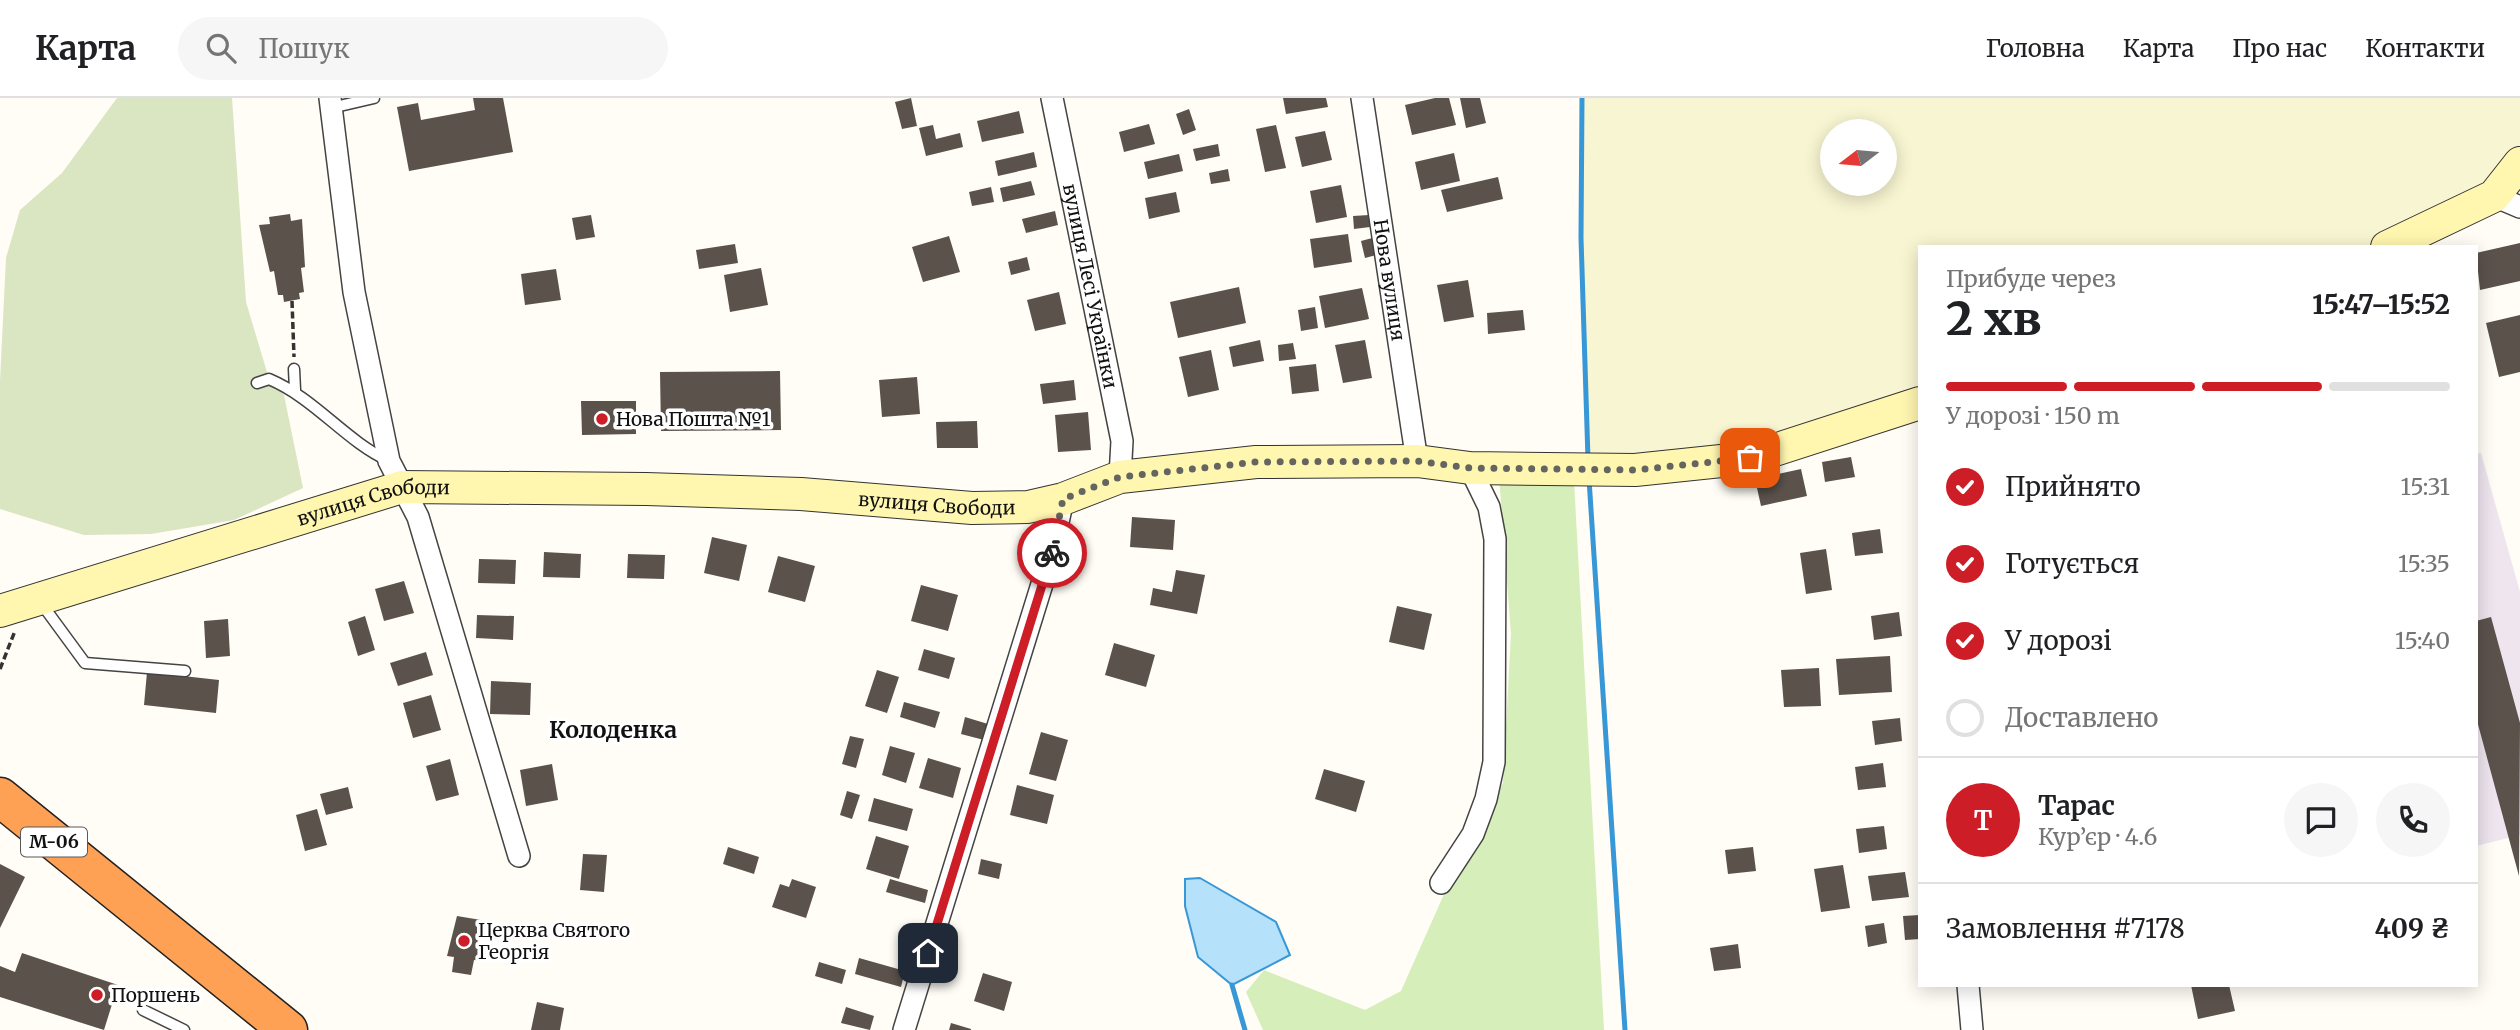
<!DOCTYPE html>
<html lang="uk">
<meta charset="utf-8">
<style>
:root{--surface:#fff;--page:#f6f6f6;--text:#202124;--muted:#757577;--line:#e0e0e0;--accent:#cd1d26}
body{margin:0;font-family:Merriweather,serif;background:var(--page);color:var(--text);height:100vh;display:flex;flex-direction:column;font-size:26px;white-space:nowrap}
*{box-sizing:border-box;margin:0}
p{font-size:23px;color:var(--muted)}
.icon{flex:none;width:38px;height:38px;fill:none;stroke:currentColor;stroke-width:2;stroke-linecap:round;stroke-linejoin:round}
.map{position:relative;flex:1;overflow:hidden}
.side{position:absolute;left:1918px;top:147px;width:560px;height:742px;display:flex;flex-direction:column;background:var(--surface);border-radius:0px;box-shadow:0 4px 18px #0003}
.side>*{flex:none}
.needle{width:46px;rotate:254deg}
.tools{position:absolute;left:1820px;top:21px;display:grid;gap:14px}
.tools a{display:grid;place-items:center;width:77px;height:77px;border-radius:50%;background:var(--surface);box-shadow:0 4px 18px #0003;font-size:35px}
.pin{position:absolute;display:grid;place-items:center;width:60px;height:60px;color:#fff;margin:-30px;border-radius:14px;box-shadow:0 4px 10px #0006}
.courier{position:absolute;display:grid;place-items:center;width:70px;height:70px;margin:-35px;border:5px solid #cd1d26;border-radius:50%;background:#fff;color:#222;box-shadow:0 2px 9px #0007}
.overview em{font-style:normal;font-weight:800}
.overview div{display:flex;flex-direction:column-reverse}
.overview{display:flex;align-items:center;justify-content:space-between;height:119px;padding:0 28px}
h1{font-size:46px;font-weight:800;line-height:52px}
.bar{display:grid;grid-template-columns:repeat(4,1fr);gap:10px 7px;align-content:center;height:84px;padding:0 28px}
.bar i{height:9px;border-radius:5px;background:var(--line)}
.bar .current{background:var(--accent)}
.bar p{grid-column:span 4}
.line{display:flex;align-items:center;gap:18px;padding:0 28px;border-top:2px solid var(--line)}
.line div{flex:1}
.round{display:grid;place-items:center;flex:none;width:74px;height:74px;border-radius:37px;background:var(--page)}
ol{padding:0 28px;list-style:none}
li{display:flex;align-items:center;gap:21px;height:77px}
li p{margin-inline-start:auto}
li .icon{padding:7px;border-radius:50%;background:var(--accent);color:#fff;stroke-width:4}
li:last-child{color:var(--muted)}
li i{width:38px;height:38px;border:4px solid var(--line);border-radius:50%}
header{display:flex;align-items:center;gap:42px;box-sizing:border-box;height:98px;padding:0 35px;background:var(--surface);border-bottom:2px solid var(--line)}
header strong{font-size:33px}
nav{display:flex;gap:38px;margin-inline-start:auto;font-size:24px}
.search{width:490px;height:63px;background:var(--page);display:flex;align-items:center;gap:18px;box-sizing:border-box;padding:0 24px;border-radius:38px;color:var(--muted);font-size:26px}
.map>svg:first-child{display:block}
.industrial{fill:#eee5ef}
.farmland{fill:#f8f5d2;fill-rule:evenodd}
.green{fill:#d5eeba}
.cemetery{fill:#dae5c2}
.water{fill:#b5e1fb;stroke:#3797d7;stroke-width:2}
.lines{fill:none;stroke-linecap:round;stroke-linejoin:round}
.stream{stroke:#3797d7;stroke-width:5}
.building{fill:#5b524c}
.lane-casing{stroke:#444;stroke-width:13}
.street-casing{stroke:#444;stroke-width:24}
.secondary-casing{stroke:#333;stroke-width:34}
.highway-casing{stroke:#222;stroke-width:41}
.path{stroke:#333;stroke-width:3.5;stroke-dasharray:7 3.5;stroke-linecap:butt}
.lane{stroke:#fff;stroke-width:10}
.street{stroke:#fff;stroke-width:21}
.secondary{stroke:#fff6b0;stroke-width:32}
.highway{stroke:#fea154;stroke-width:38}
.done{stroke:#646461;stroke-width:7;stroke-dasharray:0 12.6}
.route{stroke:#cd1d26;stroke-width:9}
.poi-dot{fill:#cd1d26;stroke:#fff;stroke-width:2.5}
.labels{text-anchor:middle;stroke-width:7;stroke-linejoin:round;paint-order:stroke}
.shield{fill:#fff;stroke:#585858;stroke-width:2}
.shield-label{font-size:18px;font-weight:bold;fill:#111}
.street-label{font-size:19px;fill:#111;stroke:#fff}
.poi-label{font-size:19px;fill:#111;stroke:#fff;text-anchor:start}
.quarter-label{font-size:23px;font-weight:bold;fill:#111;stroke:#fff}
</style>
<header>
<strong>Карта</strong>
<div class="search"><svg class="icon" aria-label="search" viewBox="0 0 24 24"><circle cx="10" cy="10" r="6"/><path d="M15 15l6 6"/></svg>Пошук</div>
<nav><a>Головна</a><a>Карта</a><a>Про нас</a><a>Контакти</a></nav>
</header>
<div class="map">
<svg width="2520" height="932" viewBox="0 0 2520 932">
<rect width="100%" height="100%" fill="#fffdf5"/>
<path class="industrial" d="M 2481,355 L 2520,494 L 2520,737 L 2476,748 L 2476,356 Z"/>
<path class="farmland" d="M 1582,0 L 2520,0 L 2520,65 L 2387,149 L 1920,149 L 1920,305 L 1750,360 L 1588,361 L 1581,140 ZM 1832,33 L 1885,33 L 1885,86 L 1832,86 Z"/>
<path class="green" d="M 1499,378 L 1574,383 L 1604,932 L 1263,932 L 1246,894 L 1264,872 L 1365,912 L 1401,893 L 1445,794 L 1503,685 L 1511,536 Z"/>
<path class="cemetery" d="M 117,0 L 232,0 L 246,204 L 269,281 L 284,297 L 303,390 L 234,422 L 151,436 L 84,437 L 0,411 L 0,283 L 6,160 L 20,112 L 62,75 Z"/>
<path class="water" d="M 1200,780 L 1276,824 L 1290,857 L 1232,887 L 1198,859 L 1185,808 L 1185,781 Z"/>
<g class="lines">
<path class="stream" d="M 1582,0 L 1581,140 L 1588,361
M 1589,381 L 1625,932
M 1232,887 L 1245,932"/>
</g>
<path class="building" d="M 473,0 L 503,0 L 513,54 L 409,73 L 397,9 L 418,5 L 421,22 L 475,12 Z
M 911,0 L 917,28 L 902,31 L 895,4 Z
M 1283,0 L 1326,0 L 1328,9 L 1286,16 Z
M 1435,0 L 1449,0 L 1456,27 L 1412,37 L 1405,7 Z
M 1460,0 L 1480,0 L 1486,25 L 1466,30 Z
M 1189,11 L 1196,32 L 1183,37 L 1176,16 Z
M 1019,13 L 1024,35 L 982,44 L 977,23 Z
M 1149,26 L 1155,46 L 1124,54 L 1119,34 Z
M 933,27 L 936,41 L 960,35 L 963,49 L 926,58 L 919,30 Z
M 1276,27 L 1286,70 L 1265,74 L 1256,31 Z
M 1325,33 L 1332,62 L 1302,69 L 1295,39 Z
M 1218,46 L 1220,58 L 1196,63 L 1193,51 Z
M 1034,54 L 1037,69 L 998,78 L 995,63 Z
M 1454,55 L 1460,83 L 1421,92 L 1415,64 Z
M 1179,56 L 1183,73 L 1148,81 L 1144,64 Z
M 1228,71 L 1230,83 L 1211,86 L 1209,75 Z
M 1498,79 L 1503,101 L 1447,114 L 1441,92 Z
M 1031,83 L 1035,97 L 1003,104 L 1000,90 Z
M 1341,87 L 1347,119 L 1316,125 L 1310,93 Z
M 991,89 L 994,104 L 972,108 L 969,94 Z
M 1176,94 L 1180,114 L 1149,121 L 1145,100 Z
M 1055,113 L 1058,127 L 1026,135 L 1022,121 Z
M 290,116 L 291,123 L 302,121 L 305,169 L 301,170 L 304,194 L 299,195 L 300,201 L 284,204 L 283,197 L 278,197 L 274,173 L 270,174 L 259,127 L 270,126 L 269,119 Z
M 591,117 L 595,139 L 576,142 L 572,120 Z
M 1369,117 L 1370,129 L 1354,131 L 1353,118 Z
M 1348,136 L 1352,164 L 1314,170 L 1310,141 Z
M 949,138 L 960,174 L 923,184 L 912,149 Z
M 1376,139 L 1380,156 L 1365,160 L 1361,143 Z
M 2520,145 L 2520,183 L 2480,192 L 2476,155 Z
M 735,146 L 738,165 L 699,171 L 696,152 Z
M 1027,159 L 1030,172 L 1011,177 L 1008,164 Z
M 761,170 L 768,207 L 730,214 L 724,177 Z
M 556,171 L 561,202 L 525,207 L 521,176 Z
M 1468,182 L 1474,219 L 1444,224 L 1437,187 Z
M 1239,189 L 1246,225 L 1178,240 L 1170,204 Z
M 1362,190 L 1369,221 L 1325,230 L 1319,198 Z
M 1059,194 L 1066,226 L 1035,233 L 1027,202 Z
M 1315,209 L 1318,230 L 1301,233 L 1298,212 Z
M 1523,212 L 1525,232 L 1488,236 L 1487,215 Z
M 2520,217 L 2520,274 L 2499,279 L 2486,225 Z
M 1260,242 L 1264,263 L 1233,269 L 1229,249 Z
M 1365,242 L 1372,280 L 1343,285 L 1335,247 Z
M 1293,245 L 1296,261 L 1279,263 L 1278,247 Z
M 1211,252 L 1219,292 L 1188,299 L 1179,259 Z
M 1316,266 L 1319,293 L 1292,296 L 1289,269 Z
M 780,273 L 781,332 L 661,333 L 660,274 Z
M 917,279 L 920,316 L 882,319 L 879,282 Z
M 1074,282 L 1076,302 L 1043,306 L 1040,286 Z
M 581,303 L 636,303 L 636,336 L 582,337 Z
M 1088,314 L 1091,352 L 1058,354 L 1055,317 Z
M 977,323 L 978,350 L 937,350 L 936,324 Z
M 1851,359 L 1855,379 L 1825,384 L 1822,364 Z
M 1801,371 L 1807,398 L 1761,408 L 1755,381 Z
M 1132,419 L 1175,422 L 1173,452 L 1130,449 Z
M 1880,431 L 1883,455 L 1855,458 L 1852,435 Z
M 712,439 L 747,447 L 739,483 L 704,475 Z
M 1826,451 L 1832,492 L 1806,496 L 1800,455 Z
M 544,454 L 581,456 L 580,480 L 543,479 Z
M 628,456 L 665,457 L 664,481 L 627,480 Z
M 778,458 L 815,468 L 805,504 L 768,494 Z
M 479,461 L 516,462 L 515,486 L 478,485 Z
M 1176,472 L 1205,477 L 1197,516 L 1150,507 L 1153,490 L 1172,494 Z
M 404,483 L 414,515 L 384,523 L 375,491 Z
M 921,487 L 958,497 L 948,533 L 911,523 Z
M 1397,508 L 1432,516 L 1424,552 L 1389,544 Z
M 1899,514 L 1902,538 L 1874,542 L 1871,518 Z
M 477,517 L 514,518 L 513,542 L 476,540 Z
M 365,518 L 375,552 L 358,558 L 348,524 Z
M 2491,519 L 2520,625 L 2519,778 L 2476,619 L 2476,523 Z
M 228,521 L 230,558 L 206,560 L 204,523 Z
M 1114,545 L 1155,557 L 1146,589 L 1105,577 Z
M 924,551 L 955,560 L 949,581 L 918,572 Z
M 426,554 L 433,577 L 398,588 L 390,565 Z
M 1890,558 L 1892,594 L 1839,597 L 1836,561 Z
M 1819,570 L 1821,608 L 1784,609 L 1781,572 Z
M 877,572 L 899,579 L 887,615 L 865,608 Z
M 147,574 L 219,582 L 216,615 L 144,607 Z
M 491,583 L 531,585 L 530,617 L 490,616 Z
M 431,597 L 441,632 L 413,640 L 403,605 Z
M 904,604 L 940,614 L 935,630 L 900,619 Z
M 965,619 L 988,626 L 984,642 L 961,636 Z
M 1900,620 L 1902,643 L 1875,647 L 1872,623 Z
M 1041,634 L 1068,642 L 1056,683 L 1029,676 Z
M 850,638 L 864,641 L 856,670 L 842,666 Z
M 890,648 L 915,655 L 906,685 L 882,677 Z
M 928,660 L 961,670 L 953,700 L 919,690 Z
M 450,661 L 459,697 L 436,703 L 426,668 Z
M 1883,665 L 1886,689 L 1858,692 L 1855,669 Z
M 552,666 L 558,702 L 526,708 L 520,672 Z
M 1324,671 L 1365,683 L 1356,714 L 1315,701 Z
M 1017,687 L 1054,697 L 1047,726 L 1010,717 Z
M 348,689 L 353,710 L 326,717 L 320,696 Z
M 847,693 L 860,697 L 852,721 L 840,717 Z
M 874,700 L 913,711 L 907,733 L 868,723 Z
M 317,711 L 327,747 L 305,753 L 296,717 Z
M 1884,728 L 1887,751 L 1859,755 L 1856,731 Z
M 876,738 L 909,748 L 899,781 L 866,771 Z
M 728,749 L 759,759 L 754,776 L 723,766 Z
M 1753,749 L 1756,773 L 1728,776 L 1725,752 Z
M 583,756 L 607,757 L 604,794 L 580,792 Z
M 981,761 L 1002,766 L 999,781 L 978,776 Z
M 0,766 L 25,779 L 0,830 Z
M 1843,767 L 1850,810 L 1821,814 L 1814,771 Z
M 1905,774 L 1909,799 L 1872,803 L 1868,778 Z
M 792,781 L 816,789 L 806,820 L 772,809 L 780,786 L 789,789 Z
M 890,781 L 928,792 L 925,805 L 886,794 Z
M 1920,817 L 1920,841 L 1905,842 L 1903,818 Z
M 457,818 L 481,822 L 477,848 L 483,849 L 481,863 L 474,862 L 471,877 L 452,874 L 454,859 L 447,858 Z
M 1884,825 L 1887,845 L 1868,849 L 1865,828 Z
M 1738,846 L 1741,870 L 1714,873 L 1710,850 Z
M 22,855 L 118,887 L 104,932 L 0,899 L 0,868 L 15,874 Z
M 859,860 L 905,873 L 901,889 L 855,876 Z
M 819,864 L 846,872 L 842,886 L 815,878 Z
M 983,875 L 1012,884 L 1004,913 L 974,903 Z
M 2191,887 L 2229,887 L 2235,913 L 2198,921 Z
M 537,904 L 564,910 L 560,932 L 531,932 Z
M 846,909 L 874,918 L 870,932 L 841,925 Z
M 951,925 L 971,931 L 971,932 L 949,932 Z"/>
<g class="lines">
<g class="lane-casing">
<path id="lane" d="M 331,10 L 374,0
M 294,271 L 295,292
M 257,285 L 269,281 C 316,301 344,342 389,363
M 41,505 L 85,565 L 185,573
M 143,912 L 184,932"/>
</g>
<g class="street-casing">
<g id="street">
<path d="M 330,0 L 354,194 L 389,363 L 418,419 L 519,758"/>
<path id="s1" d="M 1052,0 L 1122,343 L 1120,379"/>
<path id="s2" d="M 1362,0 L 1417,363"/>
<path d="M 2494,98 L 2520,109"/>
<path d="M 1441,785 L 1473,736 L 1486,701 L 1494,664 L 1495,441 L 1489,409 L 1470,370"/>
<path d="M 1968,887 L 1972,932"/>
<path d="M 904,932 L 1051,457 L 1063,401"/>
</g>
</g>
<g class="secondary-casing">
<g id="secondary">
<path d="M 2387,149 L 2494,98 L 2520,65"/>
<path id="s3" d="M 0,513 L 402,389 L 646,391 L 801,396 L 972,410 L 1028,409 L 1063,401 L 1120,379 L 1256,364 L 1417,363 L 1470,370 L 1635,372 L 1750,360 L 1920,305"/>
</g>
</g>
<g class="highway-casing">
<path id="highway" d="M 0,699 L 288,932"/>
</g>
<path class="path" d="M 292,203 L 294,259
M 0,571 L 15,533"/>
<use href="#lane" class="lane"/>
<use href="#street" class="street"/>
<use href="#secondary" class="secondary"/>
<use href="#highway" class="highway"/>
</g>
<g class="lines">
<path class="done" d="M 1052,455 L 1063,401 L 1120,379 L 1256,364 L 1417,363 L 1470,370 L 1635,372 L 1750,360"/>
<path class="route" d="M 928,855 L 1052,455"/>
</g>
<g class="poi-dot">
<circle cx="602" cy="321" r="7"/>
<circle cx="464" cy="843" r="7"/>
<circle cx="97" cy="897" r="7"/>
</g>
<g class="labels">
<rect class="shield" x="21" y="729.5" width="66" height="29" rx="5"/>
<g class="shield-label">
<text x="54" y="750">М-06</text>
</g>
<g class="street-label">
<text dy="7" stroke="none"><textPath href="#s2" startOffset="184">Нова вулиця</textPath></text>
<text dy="7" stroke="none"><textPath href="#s1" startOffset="192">вулиця Лесі Українки</textPath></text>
<text dy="7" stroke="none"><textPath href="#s3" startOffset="956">вулиця Свободи</textPath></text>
<text dy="7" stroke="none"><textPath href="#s3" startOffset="390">вулиця Свободи</textPath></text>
</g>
<g class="poi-label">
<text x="616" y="328">Нова Пошта №1</text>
<text x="478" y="839">Церква Святого<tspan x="478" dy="22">Георгія</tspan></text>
<text x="111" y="904">Поршень</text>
</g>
<g class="quarter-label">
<text x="613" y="640">Колоденка</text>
</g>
</g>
</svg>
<div class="tools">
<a><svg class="needle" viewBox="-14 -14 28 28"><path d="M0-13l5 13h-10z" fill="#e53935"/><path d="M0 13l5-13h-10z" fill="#757577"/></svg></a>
</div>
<div class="pin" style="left:1750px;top:360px;background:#ea580c"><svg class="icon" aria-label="bag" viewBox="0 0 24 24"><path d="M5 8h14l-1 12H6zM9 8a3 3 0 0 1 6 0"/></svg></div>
<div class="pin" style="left:928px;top:855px;background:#1f2937"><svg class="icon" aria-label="home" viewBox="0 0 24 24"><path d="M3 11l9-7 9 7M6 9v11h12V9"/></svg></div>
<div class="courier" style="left:1052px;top:455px"><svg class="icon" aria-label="bike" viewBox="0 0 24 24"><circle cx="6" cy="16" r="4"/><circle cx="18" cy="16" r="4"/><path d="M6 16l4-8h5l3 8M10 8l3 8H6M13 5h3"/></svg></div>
<section class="side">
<div class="overview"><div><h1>2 хв</h1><p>Прибуде через</p></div><em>15:47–15:52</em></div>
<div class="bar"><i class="current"></i><i class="current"></i><i class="current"></i><i></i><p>У дорозі · 150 m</p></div>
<ol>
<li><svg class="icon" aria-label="check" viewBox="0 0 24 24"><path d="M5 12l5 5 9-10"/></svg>Прийнято<p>15:31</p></li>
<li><svg class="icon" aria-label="check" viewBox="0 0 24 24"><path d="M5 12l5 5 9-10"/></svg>Готується<p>15:35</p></li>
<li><svg class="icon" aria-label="check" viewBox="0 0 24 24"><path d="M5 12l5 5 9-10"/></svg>У дорозі<p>15:40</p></li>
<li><i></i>Доставлено</li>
</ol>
<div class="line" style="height:126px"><b class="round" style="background:var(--accent);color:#fff">Т</b><div><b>Тарас</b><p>Кур’єр · 4.6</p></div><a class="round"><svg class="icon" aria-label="chat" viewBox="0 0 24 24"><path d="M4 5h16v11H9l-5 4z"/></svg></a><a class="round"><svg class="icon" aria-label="phone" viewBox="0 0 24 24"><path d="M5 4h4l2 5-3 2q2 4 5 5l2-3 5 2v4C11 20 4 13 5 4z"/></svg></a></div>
<div class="line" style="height:91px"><div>Замовлення #7178</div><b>409 ₴</b></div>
</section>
</div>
